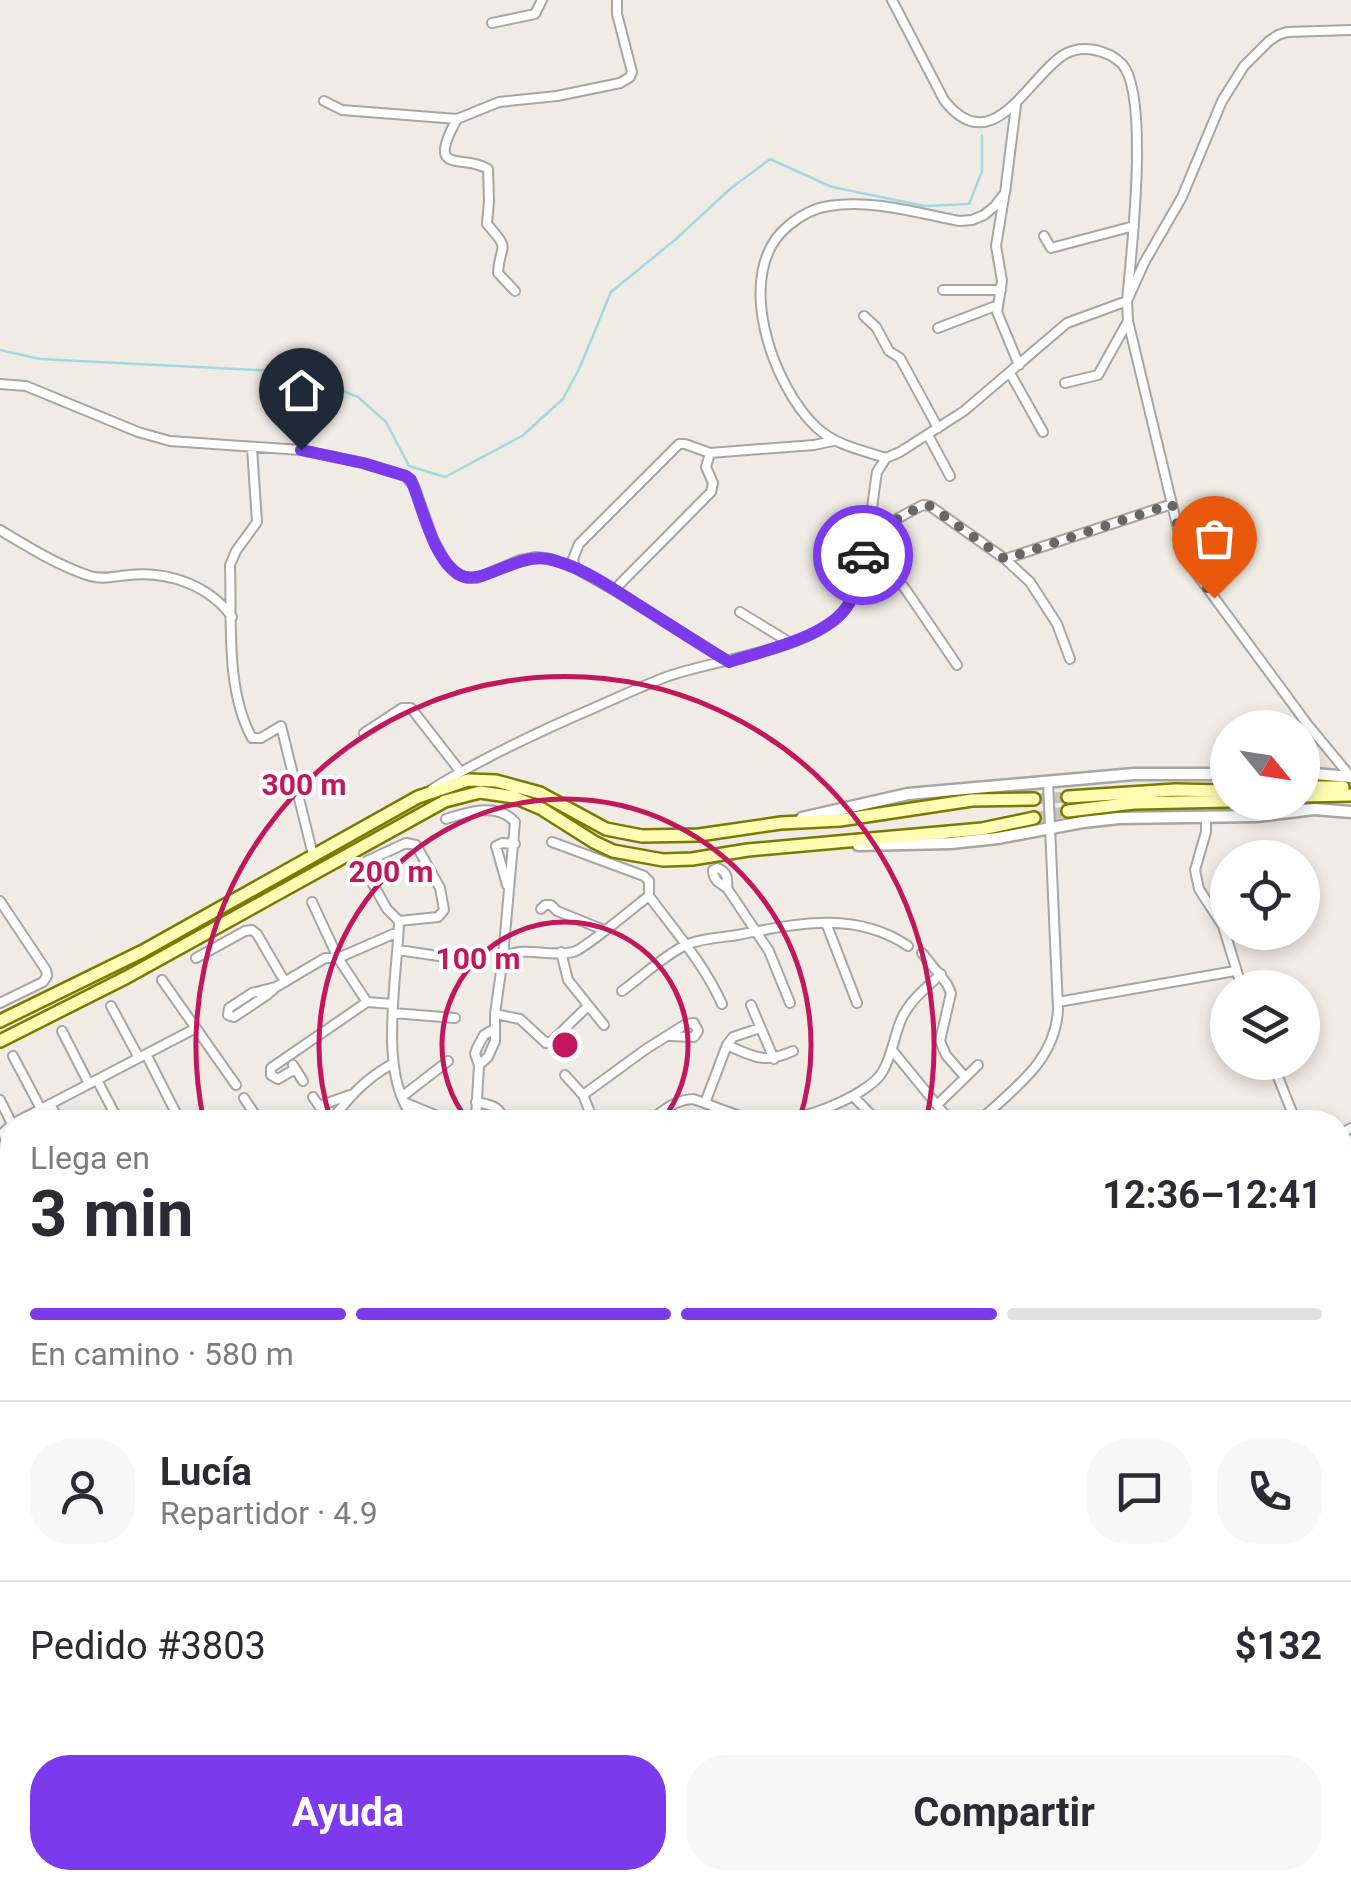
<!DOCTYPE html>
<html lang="es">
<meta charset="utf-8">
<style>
:root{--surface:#fff;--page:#f7f7f7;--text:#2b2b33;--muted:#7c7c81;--line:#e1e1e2;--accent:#7c3aed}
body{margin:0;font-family:Roboto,sans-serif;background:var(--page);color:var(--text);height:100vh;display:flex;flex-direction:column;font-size:38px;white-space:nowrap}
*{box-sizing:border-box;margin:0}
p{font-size:32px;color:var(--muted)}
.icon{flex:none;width:55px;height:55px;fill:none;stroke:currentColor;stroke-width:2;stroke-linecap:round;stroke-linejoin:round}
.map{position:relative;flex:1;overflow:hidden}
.side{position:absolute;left:0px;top:1110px;width:1352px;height:780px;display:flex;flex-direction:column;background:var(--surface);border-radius:40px 40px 0 0;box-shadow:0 5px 15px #0003}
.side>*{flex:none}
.needle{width:65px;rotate:120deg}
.fabs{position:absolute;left:1210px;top:710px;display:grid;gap:20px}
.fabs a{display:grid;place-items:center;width:110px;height:110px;border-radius:50%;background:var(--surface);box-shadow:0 5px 15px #0003;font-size:50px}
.pin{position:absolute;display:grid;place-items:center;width:85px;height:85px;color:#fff;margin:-102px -42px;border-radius:50% 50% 50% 0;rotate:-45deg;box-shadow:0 0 10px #0007}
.pin .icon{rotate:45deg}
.courier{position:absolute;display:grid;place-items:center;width:100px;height:100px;margin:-50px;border:8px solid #7c3aed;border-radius:50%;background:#fff;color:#222;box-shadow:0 2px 12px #0007}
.overview em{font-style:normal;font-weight:700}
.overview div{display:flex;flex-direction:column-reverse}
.overview{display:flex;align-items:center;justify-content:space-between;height:170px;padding:0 30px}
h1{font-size:65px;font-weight:700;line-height:75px}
.bar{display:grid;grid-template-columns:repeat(4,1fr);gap:15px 10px;align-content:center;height:120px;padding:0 30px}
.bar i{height:12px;border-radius:8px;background:var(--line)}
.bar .selected{background:var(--accent)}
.bar p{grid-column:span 4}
.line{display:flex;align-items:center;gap:25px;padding:0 30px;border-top:2px solid var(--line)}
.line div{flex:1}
.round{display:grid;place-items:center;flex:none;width:105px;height:105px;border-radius:40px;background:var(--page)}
.cta{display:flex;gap:20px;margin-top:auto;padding:20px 30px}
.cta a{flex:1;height:115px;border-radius:40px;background:var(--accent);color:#fff;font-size:40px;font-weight:700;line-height:115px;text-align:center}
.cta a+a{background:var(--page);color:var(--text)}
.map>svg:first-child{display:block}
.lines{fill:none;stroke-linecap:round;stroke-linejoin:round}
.stream{stroke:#9fd9e3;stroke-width:2.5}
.secondary-tunnel{stroke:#c6c2bd;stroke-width:11;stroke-dasharray:11 5.5;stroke-linecap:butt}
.minor-casing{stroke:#a6a6a6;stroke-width:12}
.tertiary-casing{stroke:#a6a6a6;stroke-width:15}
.secondary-casing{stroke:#787b00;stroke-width:16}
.minor{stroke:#fff;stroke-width:8}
.tertiary{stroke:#fff;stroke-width:10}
.secondary{stroke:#fffcb3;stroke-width:11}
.done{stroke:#686664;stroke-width:10;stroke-dasharray:0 18}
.route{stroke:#7c3aed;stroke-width:12}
.ring{fill:none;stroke:#c2185b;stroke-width:5}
.centre{fill:#c2185b;stroke:#fff;stroke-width:5}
.ring-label{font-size:30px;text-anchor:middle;font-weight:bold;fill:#c2185b;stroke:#fff;stroke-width:8;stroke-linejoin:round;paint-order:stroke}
</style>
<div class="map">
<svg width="1351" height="1890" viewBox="0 0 1351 1890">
<rect width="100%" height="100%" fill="#f0ebe4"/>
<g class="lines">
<path class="stream" d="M 0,350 L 40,359 L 297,372 L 358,397 L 386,422 L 409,466 L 445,477 L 522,436 L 563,399 L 580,367 L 611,292 L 676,239 L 730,189 L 770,159 L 832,187 L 925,206 L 969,204 L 982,171 L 982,136
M 11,1450 L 12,1450
M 1192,1878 L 1202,1890"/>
<path class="secondary-tunnel" d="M 1034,799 L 1068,797
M 1034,818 L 1068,811"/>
<g class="minor-casing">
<path id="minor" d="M 892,0 L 944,100 C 993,163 1029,75 1065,54 C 1074,49 1085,48 1095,50 C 1105,52 1115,57 1122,64 C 1150,95 1131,256 1127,301 L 1128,321 L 1183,550 L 1191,566 L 1308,725 L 1351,777
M 492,23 L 535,14 L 542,0
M 324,101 L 342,110 L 457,119 L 499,102 L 557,96 L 620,83 L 630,77 L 632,72 L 617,14 L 617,0
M 457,119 C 425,177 463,153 488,169 L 489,201 L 487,224 C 513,253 499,243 498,273 L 515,291
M 1004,197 L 996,246 L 1002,281 L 997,312 L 1019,365
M 1044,236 L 1051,248 L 1134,226
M 943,290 L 1001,290
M 864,316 L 876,327 L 889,351 L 900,358 L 938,428
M 938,328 L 998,305
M 1010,373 L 1043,432
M 1065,383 L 1098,375 L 1128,321
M 0,384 L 26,386 L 138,432 L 170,441 L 301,450 L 363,463 L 405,476 L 414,486 L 433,539 L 446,563 L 457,574 L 467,578 L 477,578 L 520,560 L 536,557 L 551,559 L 575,568 L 614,590 L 729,662
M 928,435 L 950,476
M 252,448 L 257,522 L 236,551 L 230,565 C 232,619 225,689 252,738 L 261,738 L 281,726 L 313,855
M 886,458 C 861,450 835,445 816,427 C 772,385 732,272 788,226 C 800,216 813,208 829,206 C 871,199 918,213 959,221 L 972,220 L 984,215 L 995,206 L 1005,193 L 1016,105
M 0,530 C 28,547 59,566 90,576 C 104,580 115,576 129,575 C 168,571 209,585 232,617
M 867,535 L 915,509 L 923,505 L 930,506 L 1005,559 L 1030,582 L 1057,624 L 1070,659
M 866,540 L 906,590 L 957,665
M 1005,559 L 1172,504
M 575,568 L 573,559 L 579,544 L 679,444 L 685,444 L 710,453 L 814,445 L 833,441
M 614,590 L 711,492 L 713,483 L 706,467 L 710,453
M 740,612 L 789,642
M 364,733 L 402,708 L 411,708 L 460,771
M 432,789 C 484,757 540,731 596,707 C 619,697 642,686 666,677 C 712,660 811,650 843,612 C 866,586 871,508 877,472 L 886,458 L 900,452 L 964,411 L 1067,323 L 1127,301 L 1144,263 L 1182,197 L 1222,101 L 1244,66 L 1269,41 L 1278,35 L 1287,32 L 1351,30
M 446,819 C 468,812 497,802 515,822 L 503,957 L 495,1014 L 495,1041 L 488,1057 L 479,1065
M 1206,819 L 1206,832 L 1195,870 L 1199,889 L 1223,926 L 1242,988
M 552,842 L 644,876 L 649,881 L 649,896
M 406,843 L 416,845 L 440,888 L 444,910 L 438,917 L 399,921 L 387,909 L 365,870 L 367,861 Z
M 507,885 L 496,846 L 502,843 L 515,844
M 727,888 C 728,878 727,871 717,868 L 713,870 C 713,880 719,883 727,888 L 769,951 L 790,1003
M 649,896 C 675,931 704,964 722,1004
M 0,901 L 46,970 L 47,976 L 43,982 L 0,1003
M 312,902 L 338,958 L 367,1002
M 541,909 L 545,905 L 551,905 L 557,911 L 604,930
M 399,921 C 398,975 375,1083 418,1122
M 826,923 L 857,1003
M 398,950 L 459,959
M 561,952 L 568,980 L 604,1025
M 922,953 L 947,984 L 951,993 L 940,1041 L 946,1055 L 965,1077
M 503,957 C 526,945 549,958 573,952 C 585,949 635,906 649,896
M 196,958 L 245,931 L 252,930 L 257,934 L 285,982
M 162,980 L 236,1085
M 622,991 C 640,978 665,955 684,946 C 699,938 721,938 737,935 C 796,924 854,910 908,946
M 1058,1002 L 1235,971
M 751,1005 L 774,1059
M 111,1006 L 139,1058
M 393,1013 L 455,1018
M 495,1014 L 520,1019 L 546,1043 L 552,1041 L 588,1006
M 228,1015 L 234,1017 L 267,995 L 276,987 L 325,958 L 338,958 L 398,932
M 228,1015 L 229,1008 L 252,993 L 276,987
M 62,1031 L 89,1084
M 727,1045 C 754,1057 764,1064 793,1051
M 892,1050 L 946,1116
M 146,1054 L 177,1115
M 13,1056 L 41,1109
M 1272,1062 L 1296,1122
M 293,1065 L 303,1081
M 295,1069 L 278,1079 L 271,1075 L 271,1068 L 367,1002 L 393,1004
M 565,1075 L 583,1095 L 594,1122
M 97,1080 L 119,1122
M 583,1095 L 646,1049 L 686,1024 L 694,1023 L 698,1031 L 694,1037 L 669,1036
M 403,1096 L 448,1061
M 853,1096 L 878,1122
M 313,1097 L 330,1122 C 348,1098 365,1079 392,1064
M 244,1098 L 260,1122
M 0,1100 L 12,1124
M 476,1102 C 491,1105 501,1106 504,1122
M 406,1103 L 452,1122
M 705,1103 L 727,1045 L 733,1037 L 760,1028
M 50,1104 L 60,1122
M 937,1105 L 978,1065
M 319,1106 L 350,1095
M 476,1117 L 479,1065 L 475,1054 L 477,1048 L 484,1035 L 494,1029
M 16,1122 L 196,1028
M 232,1122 L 253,1112
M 454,1122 C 464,1114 472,1114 482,1122
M 648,1122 C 663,1111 674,1100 693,1099 C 715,1106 737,1117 759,1121 C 788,1127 869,1097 883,1071 C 892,1055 894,1037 901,1020 C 909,1001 926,988 941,974
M 978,1122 C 1013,1089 1056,1061 1058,1009 L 1048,781
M 12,1124 L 3,1133 L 12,1156
M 1340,1134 L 1351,1128
M 1340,1150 L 1351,1161
M 0,1165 L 12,1155
M 1340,1213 L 1351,1208
M 0,1231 L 4,1197
M 0,1291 L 12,1238
M 1340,1294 L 1351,1284
M 1340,1308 L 1351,1315
M 0,1320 L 12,1322
M 1340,1392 L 1351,1405
M 0,1437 L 12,1434
M 1340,1495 L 1351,1510
M 1340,1534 L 1351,1525
M 1340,1585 L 1351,1593
M 1340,1662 L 1351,1670
M 1340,1733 L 1351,1680
M 1340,1738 L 1344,1768 L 1351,1784
M 1340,1874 L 1351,1885
M 136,1878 L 138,1890
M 191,1878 L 196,1884
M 267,1878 L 276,1890
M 344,1878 L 354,1890
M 559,1878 L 571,1890
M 707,1878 L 718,1889
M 927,1878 L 935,1890
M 995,1878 L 1002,1890
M 1151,1878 L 1152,1890
M 1239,1878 L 1257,1890
M 1330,1878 L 1343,1890
M 175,1890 L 176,1878
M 240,1890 L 254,1878
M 323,1890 L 334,1878
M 337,1890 L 348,1878
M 428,1890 L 442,1878
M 507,1890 L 516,1878
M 787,1890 L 800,1878
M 889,1890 L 911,1878
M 1101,1890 L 1123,1878"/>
</g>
<g class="tertiary-casing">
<path id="tertiary" d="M 1302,773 L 1351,777
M 802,818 L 908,794 L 1134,774 L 1228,774
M 858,845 L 951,843 L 998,838 L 1083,822 L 1119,818 L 1257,816 L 1314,809 L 1351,812"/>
</g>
<g class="secondary-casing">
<path id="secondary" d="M 1302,787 L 1343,787
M 1302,796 L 1351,795
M 1068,797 L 1175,790 L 1228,791
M 1068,811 L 1134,803 L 1228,801
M 0,1021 L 143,951 L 418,797 L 468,780 L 496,781 L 540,793 L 606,829 L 642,836 L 699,835 L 781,823 L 840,820 L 972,800 L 1034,799
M 0,1041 L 127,977 L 445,801 L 480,792 L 514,797 L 542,809 L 594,842 L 613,851 L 663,860 L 692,859 L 748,850 L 982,829 L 1034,818
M 0,1173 L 12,1184
M 0,1193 L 12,1203
M 626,1878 L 638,1890
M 644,1878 L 656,1890"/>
</g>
<use href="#minor" class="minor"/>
<use href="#tertiary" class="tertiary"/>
<use href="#secondary" class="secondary"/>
</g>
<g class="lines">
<path class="done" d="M 863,555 L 867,536 L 923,505 L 930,506 L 1005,559 L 1172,504 C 1183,548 1188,561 1214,598"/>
<path class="route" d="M 301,450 L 363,463 L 406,476 L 411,480 C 423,508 433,560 460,575 C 481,587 515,553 548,559 C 579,565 610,587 637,604 C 667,623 698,643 729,662 C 763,651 824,638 846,608 C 857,593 860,573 863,555"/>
</g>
<g class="ring">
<path d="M469 1122A123 123 0 1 1 661 1122"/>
<path d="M331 1121A246 246 0 1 1 799 1121"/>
<path d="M204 1122A369 369 0 1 1 926 1122"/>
</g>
<circle cx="565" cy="1045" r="15" class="centre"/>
<g class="ring-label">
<text x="304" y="795">300 m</text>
<text x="391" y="882">200 m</text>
<text x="478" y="969">100 m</text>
</g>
</svg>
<div class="fabs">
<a><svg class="needle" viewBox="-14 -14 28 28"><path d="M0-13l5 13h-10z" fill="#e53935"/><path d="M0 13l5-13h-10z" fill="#7c7c81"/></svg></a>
<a><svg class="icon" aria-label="locate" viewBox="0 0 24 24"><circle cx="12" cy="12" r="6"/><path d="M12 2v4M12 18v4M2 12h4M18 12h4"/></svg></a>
<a><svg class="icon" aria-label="layers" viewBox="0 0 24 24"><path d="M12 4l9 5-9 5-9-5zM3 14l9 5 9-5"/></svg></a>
</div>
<div class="pin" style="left:1214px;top:598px;background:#ea580c"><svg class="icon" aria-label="bag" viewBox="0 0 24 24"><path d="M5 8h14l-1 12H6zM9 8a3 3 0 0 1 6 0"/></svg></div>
<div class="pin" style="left:301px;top:450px;background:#1f2937"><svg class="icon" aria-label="home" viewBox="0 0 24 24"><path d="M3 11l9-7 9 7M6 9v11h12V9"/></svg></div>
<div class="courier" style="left:863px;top:555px"><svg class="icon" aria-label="car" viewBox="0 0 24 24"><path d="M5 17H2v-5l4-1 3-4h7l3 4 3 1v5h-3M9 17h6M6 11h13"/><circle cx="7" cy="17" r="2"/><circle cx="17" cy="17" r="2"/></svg></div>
<section class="side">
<div class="overview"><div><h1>3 min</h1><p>Llega en</p></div><em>12:36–12:41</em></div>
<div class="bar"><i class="selected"></i><i class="selected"></i><i class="selected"></i><i></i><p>En camino · 580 m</p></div>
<div class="line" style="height:180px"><a class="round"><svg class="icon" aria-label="person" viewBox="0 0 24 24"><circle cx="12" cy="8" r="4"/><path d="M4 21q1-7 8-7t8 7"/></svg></a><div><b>Lucía</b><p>Repartidor · 4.9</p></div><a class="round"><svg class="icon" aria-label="chat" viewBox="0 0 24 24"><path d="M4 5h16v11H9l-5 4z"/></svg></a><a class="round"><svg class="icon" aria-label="phone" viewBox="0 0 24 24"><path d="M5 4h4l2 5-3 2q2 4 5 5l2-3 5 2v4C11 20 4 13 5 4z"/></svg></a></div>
<div class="line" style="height:130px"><div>Pedido #3803</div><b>$132</b></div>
<div class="cta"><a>Ayuda</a><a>Compartir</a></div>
</section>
</div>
